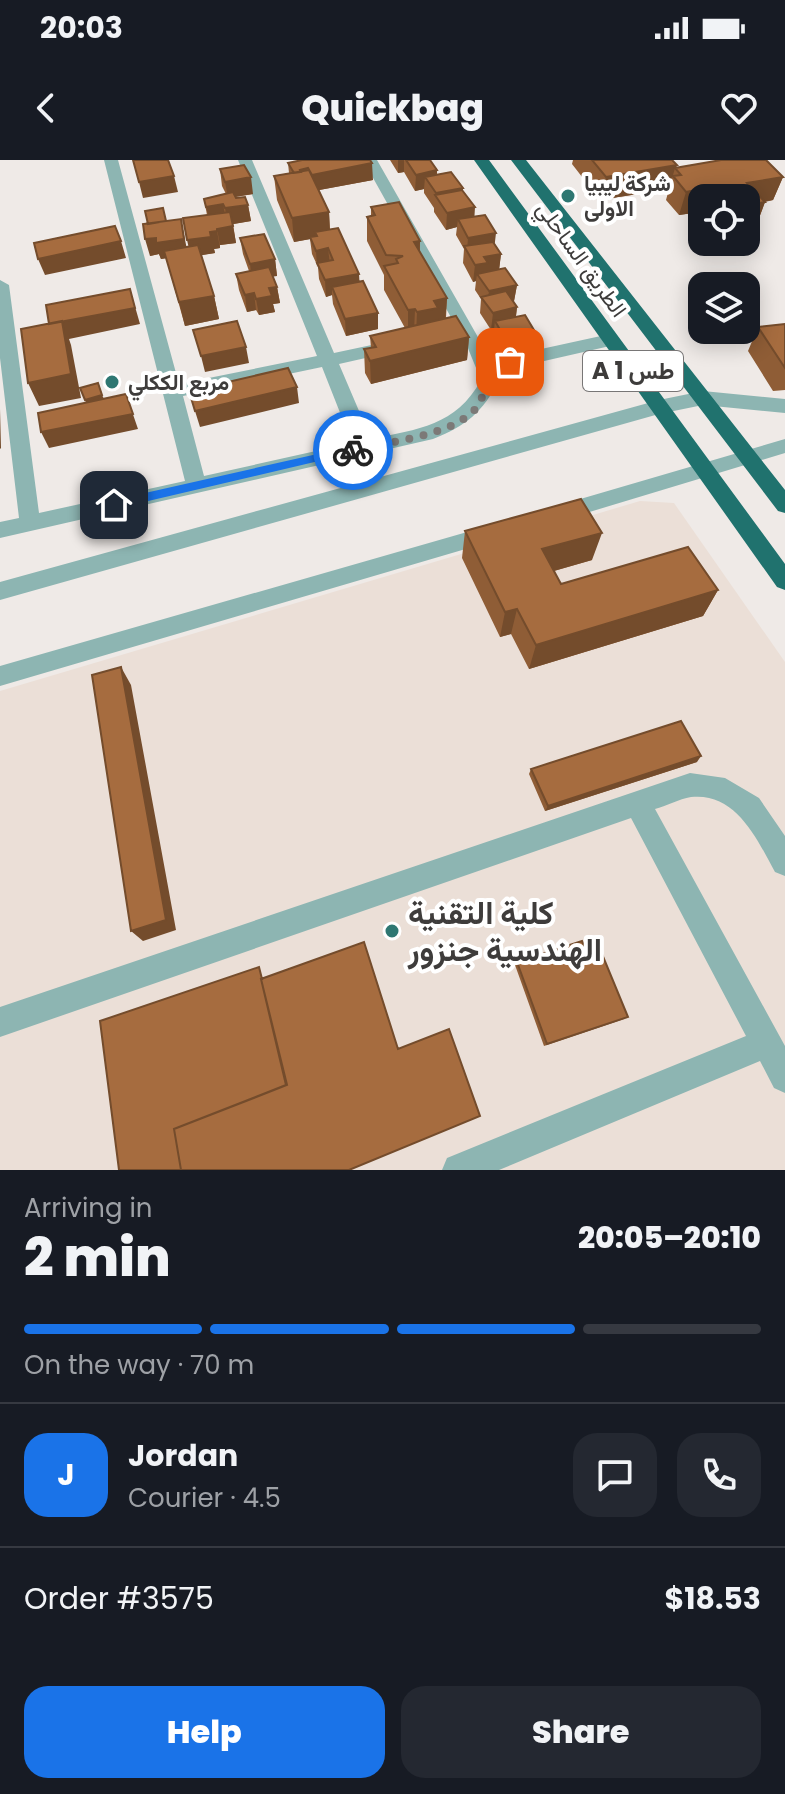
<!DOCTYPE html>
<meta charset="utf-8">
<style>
:root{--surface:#171b24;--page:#242831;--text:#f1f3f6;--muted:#9ea1a6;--line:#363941;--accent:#1a73e8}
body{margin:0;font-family:Poppins,Vazirmatn,sans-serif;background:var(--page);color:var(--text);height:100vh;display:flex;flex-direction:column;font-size:30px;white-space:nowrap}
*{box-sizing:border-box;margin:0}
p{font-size:26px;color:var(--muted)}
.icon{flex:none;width:44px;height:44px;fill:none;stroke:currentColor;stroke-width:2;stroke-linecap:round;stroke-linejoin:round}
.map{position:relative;height:1010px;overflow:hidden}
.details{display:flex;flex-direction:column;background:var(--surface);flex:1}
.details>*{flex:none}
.fabs{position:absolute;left:688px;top:24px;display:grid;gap:16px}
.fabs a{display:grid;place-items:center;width:72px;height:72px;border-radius:16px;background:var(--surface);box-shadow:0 4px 20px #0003;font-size:40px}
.pin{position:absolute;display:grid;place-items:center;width:68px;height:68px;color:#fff;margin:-34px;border-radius:16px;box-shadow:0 4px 12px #0006}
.courier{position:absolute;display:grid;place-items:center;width:80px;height:80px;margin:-40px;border:6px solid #1a73e8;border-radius:50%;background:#fff;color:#222;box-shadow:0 2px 10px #0007}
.headline em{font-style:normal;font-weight:800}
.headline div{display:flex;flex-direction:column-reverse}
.headline{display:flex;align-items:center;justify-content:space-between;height:136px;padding:0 24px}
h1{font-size:52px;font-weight:800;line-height:60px}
.bar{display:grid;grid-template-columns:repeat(4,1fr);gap:12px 8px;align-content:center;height:96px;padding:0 24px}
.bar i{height:10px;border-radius:6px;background:var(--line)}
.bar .current{background:var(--accent)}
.bar p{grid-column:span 4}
.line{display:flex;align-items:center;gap:20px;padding:0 24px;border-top:2px solid var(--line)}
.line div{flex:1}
.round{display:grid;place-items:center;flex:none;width:84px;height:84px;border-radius:24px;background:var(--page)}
.action{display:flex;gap:16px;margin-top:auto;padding:16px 24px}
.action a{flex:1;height:92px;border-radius:24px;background:var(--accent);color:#fff;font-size:32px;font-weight:800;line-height:92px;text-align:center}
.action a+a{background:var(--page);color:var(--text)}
.status{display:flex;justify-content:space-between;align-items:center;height:56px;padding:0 40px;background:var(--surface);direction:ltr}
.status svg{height:22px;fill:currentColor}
header{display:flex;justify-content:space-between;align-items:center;height:104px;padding:0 24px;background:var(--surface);font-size:36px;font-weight:800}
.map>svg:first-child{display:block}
.built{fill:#ebdfd7}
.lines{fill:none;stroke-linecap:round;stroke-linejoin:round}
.minor{fill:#8db5b2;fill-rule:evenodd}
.highway{fill:#20726e;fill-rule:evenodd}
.wall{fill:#8f5d36}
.shaded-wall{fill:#744c2c}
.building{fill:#a66c3f;stroke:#744c2c;stroke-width:2}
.route{fill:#1a73e8}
.done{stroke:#7c7977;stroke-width:8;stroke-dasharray:0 14.4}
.poi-dot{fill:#2e7772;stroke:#fff;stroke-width:3}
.labels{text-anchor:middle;stroke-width:8;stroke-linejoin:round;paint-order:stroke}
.far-poi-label{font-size:22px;font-weight:bold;fill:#3e3c3b;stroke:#fff;text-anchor:start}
.far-street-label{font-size:22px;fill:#3e3c3b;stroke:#fff}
.shield{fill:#fff;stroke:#787676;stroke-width:2}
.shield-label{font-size:24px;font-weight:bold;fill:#3e3c3b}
.near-poi-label{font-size:32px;font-weight:bold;fill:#3e3c3b;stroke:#fff;text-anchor:start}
</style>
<div class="status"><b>20:03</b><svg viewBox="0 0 49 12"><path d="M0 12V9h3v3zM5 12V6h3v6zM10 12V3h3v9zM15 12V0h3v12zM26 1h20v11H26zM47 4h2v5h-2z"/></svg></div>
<header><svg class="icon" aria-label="back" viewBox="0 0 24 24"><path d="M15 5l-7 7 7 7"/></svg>Quickbag<svg class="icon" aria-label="heart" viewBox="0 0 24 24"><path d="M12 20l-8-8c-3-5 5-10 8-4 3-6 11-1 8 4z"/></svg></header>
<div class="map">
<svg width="785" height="1010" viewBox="0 0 785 1010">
<rect width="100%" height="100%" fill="#efeae7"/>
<path class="built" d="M 640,341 L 674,343 L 785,502 L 785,1010 L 0,1010 L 0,531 Z"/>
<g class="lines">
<path class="minor" d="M 104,0 L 118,0 L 179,224 L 317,196 L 238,0 L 252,0 L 334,193 L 395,180 L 404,186 L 401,190 L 339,204 L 371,279 C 418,269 456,266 481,220 L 467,186 L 363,0 L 377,0 L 491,200 L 610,174 L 619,180 L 610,186 L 496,212 L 499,220 C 483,252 466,266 433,279 L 0,378 L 0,362 L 19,358 L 0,198 L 0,120 L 9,125 L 39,353 L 185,321 ZM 322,207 L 352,283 L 204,316 L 183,236 Z
M 703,231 L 785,239 L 785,253 L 703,245 L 659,254 L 0,440 L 0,422 L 659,240 Z
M 785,279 L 785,293 L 553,363 L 545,361 L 542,355 L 545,349 L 553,347 Z
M 495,364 L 503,366 L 506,372 L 503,378 L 0,526 L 0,506 Z
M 690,613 L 725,618 L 759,638 L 785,676 L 785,716 L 775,712 C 757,679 736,632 691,637 C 679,639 666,646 655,649 L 785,886 L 785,933 L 774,928 L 760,901 L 499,1010 L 442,1010 L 447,998 L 746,876 L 631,658 L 0,877 L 0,847 Z"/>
<path class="highway" d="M 474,0 L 489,0 L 785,404 L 785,430 L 777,427 Z
M 511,0 L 526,0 L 785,330 L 785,353 L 778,351 Z"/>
</g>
<path class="wall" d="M 390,0 L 430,0 L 437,10 L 437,14 L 462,31 L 474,56 L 501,94 L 499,109 L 517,125 L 514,141 L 513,141 L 517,147 L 516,156 L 534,192 L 504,198 L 493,177 L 494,169 L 491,170 L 480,153 L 481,139 L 475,130 L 476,121 L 473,122 L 463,103 L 464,89 L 456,75 L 457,67 L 446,70 L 434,52 L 434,48 L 424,33 L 424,29 L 415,31 L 404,12 L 398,13 Z
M 573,0 L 672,0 L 676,7 L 783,17 L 773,40 L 765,42 L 756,66 L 746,38 L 702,38 L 702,64 L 693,53 L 679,55 L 666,40 L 669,29 L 600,40 L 572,4 Z
M 288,3 L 373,20 L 319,30 L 329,52 L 330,69 L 378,153 L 378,169 L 346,176 L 333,144 L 332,135 L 326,137 L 319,119 L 318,107 L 312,94 L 310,79 L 294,82 L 277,40 L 274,16 L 289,13 Z
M 220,9 L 253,34 L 235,37 L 248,45 L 251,61 L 233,64 L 236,83 L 220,85 L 220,88 L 214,89 L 215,93 L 201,95 L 214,136 L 219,159 L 185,166 L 166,98 L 161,99 L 159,94 L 150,96 L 166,61 L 186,87 L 189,87 L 207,55 L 204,39 L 226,34 L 222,26 Z
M 371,47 L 420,81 L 420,92 L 447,138 L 446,158 L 469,177 L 467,200 L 371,224 L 365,213 L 364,189 L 371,188 L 370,176 L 405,168 L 384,130 L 384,115 L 367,81 L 367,57 L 371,56 Z
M 240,78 L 275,99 L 277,116 L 273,116 L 277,127 L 280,143 L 273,144 L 275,152 L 259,155 L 256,150 L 247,152 L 239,130 L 236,114 L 249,111 L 243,94 Z
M 785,164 L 785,230 L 773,231 L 748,191 L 758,167 Z
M 465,371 L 592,400 L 554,411 L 561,424 L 718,430 L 703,456 L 529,509 L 511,474 L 500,477 L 462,398 Z
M 697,602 L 545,651 L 529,614 L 531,609 Z
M 589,798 L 624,859 L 544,886 L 515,805 L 517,802 Z"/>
<path class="shaded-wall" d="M 398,0 L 404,0 L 404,12 L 398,13 Z
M 372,3 L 373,20 L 314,31 L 312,15 Z
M 677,5 L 676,9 L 675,8 L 669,29 L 600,40 L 606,17 Z
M 437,10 L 436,26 L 425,17 L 424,29 L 415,31 L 416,15 Z
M 174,16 L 178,32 L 143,38 L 139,22 Z
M 251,17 L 253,34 L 228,38 L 225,22 Z
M 783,17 L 773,40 L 746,45 L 747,23 Z
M 463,28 L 462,44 L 436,37 L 436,33 Z
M 700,29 L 693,53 L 679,55 L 686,32 Z
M 765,42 L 756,66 L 746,67 L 746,45 Z
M 223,44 L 226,60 L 210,63 L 206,47 Z
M 248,45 L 251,61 L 228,65 L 225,48 Z
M 475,47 L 474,64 L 458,59 L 457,67 L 446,70 L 447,53 Z
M 329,52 L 330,76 L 315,72 L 316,78 L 294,82 L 292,58 Z
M 181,59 L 188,95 L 161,99 L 159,94 L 150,96 L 145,79 Z
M 233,66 L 236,83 L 220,85 L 217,69 Z
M 217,71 L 220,88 L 214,89 L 215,93 L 191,97 L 187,80 L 210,72 Z
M 496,73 L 494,90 L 467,91 L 468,78 Z
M 121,81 L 126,98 L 45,115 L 38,99 Z
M 420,81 L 419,105 L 414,82 Z
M 328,88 L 330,105 L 317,103 L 317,107 L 316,91 Z
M 501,94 L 499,111 L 477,114 L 476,121 L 473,122 L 475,105 L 484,97 Z
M 275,99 L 277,116 L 252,120 L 250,104 Z
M 359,114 L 360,130 L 332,127 L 332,135 L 326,137 L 325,120 Z
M 517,125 L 514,141 L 488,147 L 487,145 L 489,131 Z
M 277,127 L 280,143 L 273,144 L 275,152 L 259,155 L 256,139 L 269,128 Z
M 130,129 L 140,164 L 69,179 L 71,185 L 81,238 L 39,246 L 28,223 L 49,165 Z
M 254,133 L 256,150 L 247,152 L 245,135 Z
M 214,136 L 219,159 L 185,166 L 179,142 Z
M 447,138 L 445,162 L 416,176 L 417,152 L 434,141 Z
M 517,147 L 515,164 L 495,161 L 494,169 L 491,170 L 493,153 Z
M 415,149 L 414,172 L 408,174 L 408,150 Z
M 378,153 L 378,169 L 346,176 L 345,159 Z
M 537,175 L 534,192 L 504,198 L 507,182 Z
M 469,177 L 467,200 L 371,224 L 370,201 Z
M 246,187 L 249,203 L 205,212 L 201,196 Z
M 297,227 L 299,243 L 200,267 L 195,251 Z
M 126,234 L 138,269 L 49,288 L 41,272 Z
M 102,235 L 106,243 L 88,248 L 85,240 Z
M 0,249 L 1,288 L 0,289 Z
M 602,373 L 592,400 L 536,416 L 542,389 Z
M 718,430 L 703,456 L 529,509 L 536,485 Z
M 517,449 L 511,474 L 500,477 L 505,452 Z
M 121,507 L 131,525 L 176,770 L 143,781 L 131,771 Z
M 701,596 L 697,602 L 545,651 L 548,646 Z"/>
<path class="building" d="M 133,0 L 168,0 L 174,16 L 139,22 Z
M 302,0 L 370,0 L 372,3 L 312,15 L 308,8 L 300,10 L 301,12 L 294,13 L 288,3 Z
M 406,0 L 430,0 L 437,10 L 416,15 Z
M 592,0 L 672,0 L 677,5 L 606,17 Z
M 721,0 L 766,0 L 783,17 L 747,23 L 765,42 L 746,45 L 746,38 L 708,38 L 700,29 L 686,32 L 673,16 L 681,15 L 675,8 Z
M 244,5 L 251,17 L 225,22 L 220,9 Z
M 309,10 L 329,52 L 292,58 L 274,16 Z
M 451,12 L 463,28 L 436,33 L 425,17 Z
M 462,30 L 475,47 L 447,53 L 435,35 Z
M 233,32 L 236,38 L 245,37 L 248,45 L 225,48 L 223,44 L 206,47 L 204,39 Z
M 399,42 L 420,81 L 414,82 L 447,138 L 434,141 L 438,148 L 417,152 L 415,149 L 408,150 L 384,106 L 398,103 L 396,99 L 403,96 L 386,95 L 367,57 L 375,55 L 371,47 Z
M 163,48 L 166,61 L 148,64 L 145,51 Z
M 230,52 L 233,66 L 217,69 L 217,71 L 210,72 L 211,77 L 187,80 L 183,58 Z
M 485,55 L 496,73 L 468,78 L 458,59 Z
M 181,59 L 184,79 L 156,83 L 156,78 L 145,79 L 143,64 Z
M 115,66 L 121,81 L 38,99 L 34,83 Z
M 338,68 L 359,114 L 325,120 L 317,103 L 333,100 L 328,88 L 316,91 L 310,77 L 317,76 L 315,72 Z
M 264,74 L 275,99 L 250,104 L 240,78 Z
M 493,82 L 501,94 L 484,97 L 488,103 L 475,105 L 464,86 Z
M 198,85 L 214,136 L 179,142 L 164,91 Z
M 269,107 L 277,127 L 269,128 L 272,136 L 256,139 L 254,133 L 245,135 L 236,114 Z
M 505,108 L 517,125 L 489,131 L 477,114 Z
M 363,121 L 378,153 L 345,159 L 332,127 Z
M 130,129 L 135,148 L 49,164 L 46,145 Z
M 506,131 L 517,147 L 493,153 L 481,137 Z
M 525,155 L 537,175 L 507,182 L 495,161 Z
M 456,156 L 469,177 L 370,201 L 364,189 L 376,187 L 370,176 Z
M 62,161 L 71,214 L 28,223 L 21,169 Z
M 237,161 L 246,187 L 201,196 L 193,170 Z
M 785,164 L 785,208 L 758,167 Z
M 288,208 L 297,227 L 195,251 L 189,231 Z
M 98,223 L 102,235 L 85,240 L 80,228 Z
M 126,234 L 133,254 L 41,272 L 38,253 Z
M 581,339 L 602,373 L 542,389 L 561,424 L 688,387 L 718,430 L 536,485 L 517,449 L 505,452 L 465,371 Z
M 121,507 L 166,760 L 131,771 L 92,515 Z
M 681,561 L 701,596 L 548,646 L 531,609 Z
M 582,781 L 589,798 L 602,794 L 628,857 L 547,884 L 517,802 Z
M 364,782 L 398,889 L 449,869 L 480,956 L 349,1010 L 181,1010 L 174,969 L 287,925 L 261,819 Z
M 259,807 L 262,819 L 261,819 L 286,925 L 174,969 L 181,1010 L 119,1010 L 100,861 Z"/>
<path class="route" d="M 353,286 L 357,287 L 357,292 L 114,349 L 108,345 L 114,340 Z"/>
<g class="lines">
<path class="done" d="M 353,290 C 386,282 454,276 476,248 C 482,240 485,228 490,220 L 485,208 L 510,202"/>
</g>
<g class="poi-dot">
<circle cx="568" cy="36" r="8"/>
<circle cx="112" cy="222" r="8"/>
<circle cx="392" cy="771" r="8"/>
</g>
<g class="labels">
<g class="far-poi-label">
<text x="584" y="31">شركة ليبيا<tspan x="584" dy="25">الاولى</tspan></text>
<text x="128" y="230">مربع الككلي</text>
</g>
<g class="far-street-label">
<text transform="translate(582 99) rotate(54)" y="8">الطريق الساحلي</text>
</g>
<rect class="shield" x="583" y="191" width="100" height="40" rx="6"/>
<g class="shield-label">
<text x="633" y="219">A 1 طس</text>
</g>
<g class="near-poi-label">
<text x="408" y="764">كلية التقنية<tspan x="408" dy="37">الهندسية جنزور</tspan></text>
</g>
</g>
</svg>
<div class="fabs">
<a><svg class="icon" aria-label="locate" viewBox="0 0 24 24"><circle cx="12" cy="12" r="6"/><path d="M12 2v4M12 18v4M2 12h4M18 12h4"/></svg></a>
<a><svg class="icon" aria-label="layers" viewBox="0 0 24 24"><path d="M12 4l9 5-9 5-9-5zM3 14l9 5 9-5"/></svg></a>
</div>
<div class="pin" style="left:510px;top:202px;background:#ea580c"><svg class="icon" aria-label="bag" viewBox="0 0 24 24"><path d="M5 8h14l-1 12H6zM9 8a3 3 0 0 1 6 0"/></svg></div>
<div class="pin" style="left:114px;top:345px;background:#1f2937"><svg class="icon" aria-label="home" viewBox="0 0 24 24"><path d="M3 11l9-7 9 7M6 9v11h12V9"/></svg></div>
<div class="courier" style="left:353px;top:290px"><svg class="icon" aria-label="bike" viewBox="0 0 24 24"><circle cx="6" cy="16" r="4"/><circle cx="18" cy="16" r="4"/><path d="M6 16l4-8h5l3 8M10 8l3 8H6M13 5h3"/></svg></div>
</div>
<section class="details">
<div class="headline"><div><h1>2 min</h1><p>Arriving in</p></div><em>20:05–20:10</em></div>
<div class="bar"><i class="current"></i><i class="current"></i><i class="current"></i><i></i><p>On the way · 70 m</p></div>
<div class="line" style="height:144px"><b class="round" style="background:var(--accent);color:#fff">J</b><div><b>Jordan</b><p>Courier · 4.5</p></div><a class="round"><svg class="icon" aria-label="chat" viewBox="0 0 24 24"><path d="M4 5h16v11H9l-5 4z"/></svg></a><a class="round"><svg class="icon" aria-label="phone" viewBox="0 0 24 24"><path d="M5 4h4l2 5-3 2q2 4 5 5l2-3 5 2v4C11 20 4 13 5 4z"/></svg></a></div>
<div class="line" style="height:104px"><div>Order #3575</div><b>$18.53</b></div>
<div class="action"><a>Help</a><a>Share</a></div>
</section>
